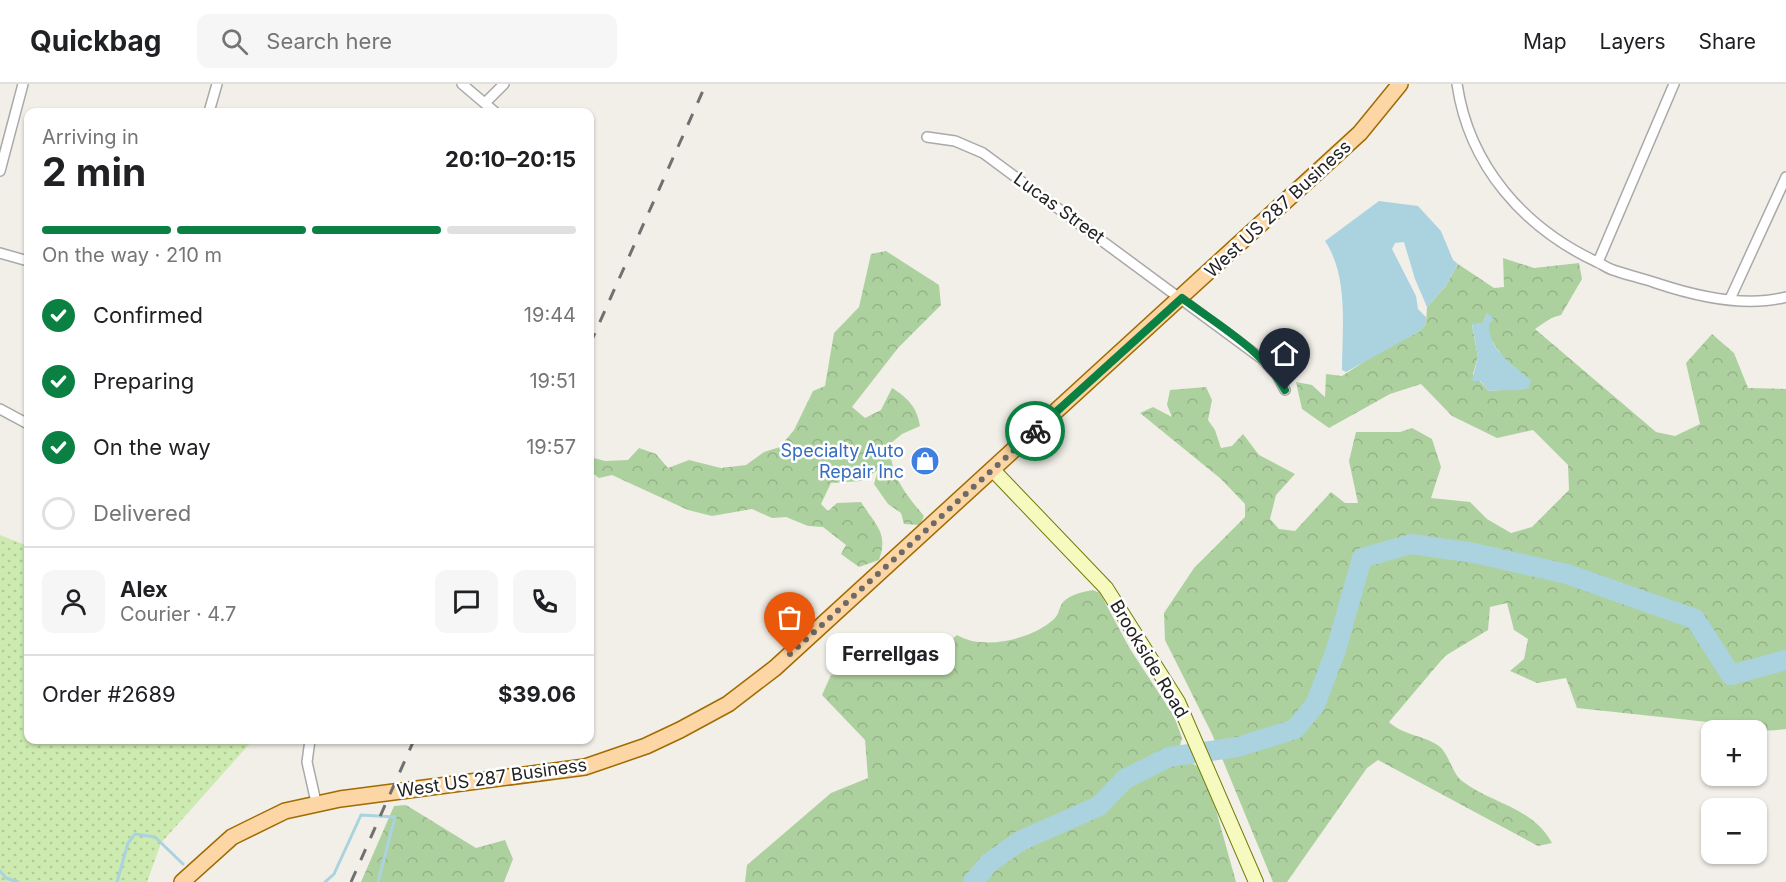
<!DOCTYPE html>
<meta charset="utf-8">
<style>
:root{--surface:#fff;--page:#f6f6f6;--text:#202124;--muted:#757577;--line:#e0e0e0;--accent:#0b8043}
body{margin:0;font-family:Inter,sans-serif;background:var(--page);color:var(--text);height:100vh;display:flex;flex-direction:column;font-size:22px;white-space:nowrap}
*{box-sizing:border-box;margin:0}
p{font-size:20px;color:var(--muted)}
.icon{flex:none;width:33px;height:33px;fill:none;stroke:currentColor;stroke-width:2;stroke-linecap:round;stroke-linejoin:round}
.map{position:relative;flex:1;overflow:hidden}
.details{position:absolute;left:24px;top:24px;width:570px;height:636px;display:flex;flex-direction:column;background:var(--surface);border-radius:12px;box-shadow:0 2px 4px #0004}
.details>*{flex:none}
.fabs{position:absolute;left:1701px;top:636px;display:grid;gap:12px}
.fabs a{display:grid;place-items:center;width:66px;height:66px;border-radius:12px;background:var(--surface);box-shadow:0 2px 4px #0004;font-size:30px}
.pin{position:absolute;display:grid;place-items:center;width:51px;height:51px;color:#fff;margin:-62px -26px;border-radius:50% 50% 50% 0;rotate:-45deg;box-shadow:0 0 6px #0007}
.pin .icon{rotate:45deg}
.courier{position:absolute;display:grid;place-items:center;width:60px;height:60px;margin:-30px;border:4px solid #0b8043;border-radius:50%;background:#fff;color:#222;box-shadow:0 2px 8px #0007}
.bubble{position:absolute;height:42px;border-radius:12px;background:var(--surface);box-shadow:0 2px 4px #0004;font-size:20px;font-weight:700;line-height:42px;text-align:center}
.headline em{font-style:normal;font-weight:700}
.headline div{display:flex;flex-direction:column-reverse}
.headline{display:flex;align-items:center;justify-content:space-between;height:102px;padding:0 18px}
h1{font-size:39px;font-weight:700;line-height:45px}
.bar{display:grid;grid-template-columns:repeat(4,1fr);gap:9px 6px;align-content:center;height:72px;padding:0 18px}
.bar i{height:8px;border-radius:4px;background:var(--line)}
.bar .on{background:var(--accent)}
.bar p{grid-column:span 4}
.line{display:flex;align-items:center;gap:15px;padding:0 18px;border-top:2px solid var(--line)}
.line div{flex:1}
.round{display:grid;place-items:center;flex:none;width:63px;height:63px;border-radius:12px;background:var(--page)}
ol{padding:0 18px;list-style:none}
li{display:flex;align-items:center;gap:18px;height:66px}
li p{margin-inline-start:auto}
li .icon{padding:6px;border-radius:50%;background:var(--accent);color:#fff;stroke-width:4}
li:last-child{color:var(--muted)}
li i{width:33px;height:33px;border:3px solid var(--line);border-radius:50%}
header{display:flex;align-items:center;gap:36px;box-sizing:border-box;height:84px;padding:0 30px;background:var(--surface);border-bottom:2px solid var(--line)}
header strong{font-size:28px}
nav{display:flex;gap:33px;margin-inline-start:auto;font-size:21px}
.search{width:420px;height:54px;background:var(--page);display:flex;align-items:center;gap:15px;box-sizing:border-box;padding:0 21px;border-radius:12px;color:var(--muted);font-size:22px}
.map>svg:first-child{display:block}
.grass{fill:url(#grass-dots)}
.forest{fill:url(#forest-crowns);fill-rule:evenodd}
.water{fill:#aad3df}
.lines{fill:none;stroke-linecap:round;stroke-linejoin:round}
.stream{stroke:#aad3df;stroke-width:3}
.river{stroke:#aad3df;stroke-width:20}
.street-casing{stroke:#a9a9a9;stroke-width:12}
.secondary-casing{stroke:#707d05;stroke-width:16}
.primary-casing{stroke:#a06b00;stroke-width:18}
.street{stroke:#fff;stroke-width:9}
.secondary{stroke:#f7fabf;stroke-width:14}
.primary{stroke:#fcd6a4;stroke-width:15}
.rail{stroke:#707070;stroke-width:3;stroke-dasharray:12 12;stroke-linecap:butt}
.done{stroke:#6b6a68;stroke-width:6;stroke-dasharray:0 10.8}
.route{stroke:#0b8043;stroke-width:8}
.labels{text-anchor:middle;stroke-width:5;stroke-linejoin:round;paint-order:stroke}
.street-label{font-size:18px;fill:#222;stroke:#fff}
.shop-label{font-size:18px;fill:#366cbe;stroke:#fff;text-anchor:end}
</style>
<header>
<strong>Quickbag</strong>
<div class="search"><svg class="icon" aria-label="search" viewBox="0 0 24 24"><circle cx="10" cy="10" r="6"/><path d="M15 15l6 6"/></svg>Search here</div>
<nav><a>Map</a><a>Layers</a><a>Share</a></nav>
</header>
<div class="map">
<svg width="1786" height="798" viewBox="0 0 1786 798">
<defs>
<pattern id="grass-dots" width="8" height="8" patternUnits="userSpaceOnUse" patternTransform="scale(1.5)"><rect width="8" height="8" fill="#cdebb0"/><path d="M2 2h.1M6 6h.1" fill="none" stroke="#b0c997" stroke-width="1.8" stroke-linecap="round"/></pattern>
<pattern id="forest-crowns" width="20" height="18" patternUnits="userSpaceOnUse" patternTransform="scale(1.5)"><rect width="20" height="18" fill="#add19e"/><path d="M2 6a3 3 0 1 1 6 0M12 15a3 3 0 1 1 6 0" fill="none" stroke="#95b388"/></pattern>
</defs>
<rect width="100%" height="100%" fill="#f2efe9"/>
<path class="grass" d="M 0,451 L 28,462 L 28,656 L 253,656 L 161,759 L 147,798 L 0,798 Z"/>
<path class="forest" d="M 886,167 L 939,201 L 941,221 L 898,264 L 852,323 L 865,334 L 881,326 L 892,304 C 908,314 917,323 920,342 L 902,350 L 891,359 C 888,389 905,409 924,432 L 920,441 L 904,440 L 901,429 L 888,420 L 874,400 L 878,386 L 861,397 L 831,399 L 821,420 L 828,427 L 837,419 L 861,418 C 875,441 889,448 879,476 L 859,483 L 841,470 L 846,461 L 823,443 L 808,442 L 786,433 L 772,434 L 752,425 L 712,432 L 688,426 L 612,391 L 599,394 L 590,387 L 590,373 L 605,377 L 628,376 L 639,364 L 656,370 L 668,384 L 689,376 L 721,384 L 746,381 L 764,368 L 780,363 L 794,346 L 813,307 L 825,302 L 834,249 L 859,223 L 871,170 Z
M 1503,174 L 1534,184 L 1579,179 L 1582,195 L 1561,231 L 1551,234 L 1535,245 L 1656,348 L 1675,352 L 1700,340 L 1686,279 L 1712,250 L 1734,269 L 1748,304 L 1786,305 L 1786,645 C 1760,648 1742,648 1717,639 L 1577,624 L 1566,594 L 1537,599 L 1510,587 L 1524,575 L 1528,555 L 1514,546 L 1507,519 L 1490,523 L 1488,546 L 1445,572 L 1389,638 C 1404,652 1424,651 1439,662 C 1449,670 1452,689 1462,697 C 1492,720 1533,723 1552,759 L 1538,762 L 1378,676 L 1367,684 L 1287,798 L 1273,798 L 1212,650 L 1165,556 L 1164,529 L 1194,484 L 1245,433 L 1245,420 L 1221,395 L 1140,329 L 1153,323 L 1172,333 L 1167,321 L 1170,306 L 1206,303 L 1212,316 L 1208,336 L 1215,346 L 1221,364 L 1232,362 L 1243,350 L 1259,371 L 1295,390 L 1276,411 L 1270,435 L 1279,445 L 1295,447 L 1331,408 L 1345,419 L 1358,419 L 1349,377 L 1356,348 L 1400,348 L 1412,344 L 1432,355 L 1441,383 L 1431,414 L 1470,418 L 1487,435 L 1511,449 L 1532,443 L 1569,406 L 1568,381 L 1533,346 L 1497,354 L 1452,332 L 1421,300 L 1390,310 L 1329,344 L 1302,325 L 1296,298 L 1312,301 L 1325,313 L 1326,290 L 1342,292 L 1376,270 L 1420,247 L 1426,240 L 1427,223 L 1445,203 L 1458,180 L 1494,204 L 1504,203 ZM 1487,229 L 1488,251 L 1505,276 L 1518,286 L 1500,306 L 1489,307 L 1473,290 L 1478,273 L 1472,241 L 1483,239 Z
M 1093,506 L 1100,509 L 1130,565 L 1174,632 L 1182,654 L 1177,673 L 1200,683 L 1216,726 L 1236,798 L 745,798 L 747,781 L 831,709 L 868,694 L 865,656 L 822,611 L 831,591 L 913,587 L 957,551 C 983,567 1033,555 1054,535 C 1059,531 1059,523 1063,518 C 1071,510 1083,508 1093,506 Z
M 406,721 L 476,764 L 505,756 L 513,775 L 504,798 L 361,798 L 394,722 Z"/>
<path class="water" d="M 1379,117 L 1418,122 L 1441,147 L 1453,176 L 1458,180 L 1445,203 L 1427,223 L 1415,195 L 1404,158 L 1395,159 L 1392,165 L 1416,212 L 1418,225 L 1426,233 L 1426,240 L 1420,247 L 1346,288 L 1342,286 C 1342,244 1349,193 1325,157 Z
M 1487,229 L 1494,235 L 1489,240 C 1487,265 1514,282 1531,296 L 1529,304 C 1512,308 1504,305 1489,307 L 1480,297 L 1472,297 L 1478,273 L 1472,240 L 1483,239 Z"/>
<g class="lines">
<path class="stream" d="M 0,787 L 6,794 L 18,798
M 117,798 L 128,759 L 135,750 L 155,753 L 183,780
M 325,798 L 334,790 L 361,731 L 395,733 L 378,798"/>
<path class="river" d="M 973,798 L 989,779 L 1020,757 L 1099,722 L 1125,695 L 1169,673 L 1238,663 L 1295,645 L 1315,621 L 1336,566 L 1362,474 L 1411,460 L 1474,469 L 1567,490 L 1695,535 L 1731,591 L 1786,576"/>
<g class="street-casing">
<path id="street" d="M 462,0 L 495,28
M 1457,0 C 1469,82 1524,144 1597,178 C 1602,180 1607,184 1613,186 C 1627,191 1642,194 1656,199 C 1695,212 1745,224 1786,213
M 485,19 L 504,0
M 209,28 L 217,0
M 927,53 L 955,57 L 983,69 L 1262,275 L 1277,291 L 1285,306
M 0,87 L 23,0
M 0,169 L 28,177
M 1598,178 L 1674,0
M 1730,215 L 1786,93
M 0,325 L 28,340
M 310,656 L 307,678 L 316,718"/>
</g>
<g class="secondary-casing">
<path id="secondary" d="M 993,386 L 1106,504 L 1178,618 L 1256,798"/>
</g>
<g class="primary-casing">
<path id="primary" d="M 182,798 L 232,753 L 285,727 L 340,715 L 585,683 L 646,662 L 680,646 L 728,620 L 775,584 L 1360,49 L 1400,0"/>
</g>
<use href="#street" class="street"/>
<use href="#secondary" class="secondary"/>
<use href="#primary" class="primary"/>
<path class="rail" d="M 590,260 L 706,0
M 351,798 L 414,656"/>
</g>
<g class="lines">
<path class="done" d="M 790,570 L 1035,347"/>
<path class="route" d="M 1035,347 L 1182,214 C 1218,241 1263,266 1285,306"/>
</g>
<defs>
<g id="shop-disc" transform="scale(1.5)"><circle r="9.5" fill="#3f7fe0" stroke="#fff"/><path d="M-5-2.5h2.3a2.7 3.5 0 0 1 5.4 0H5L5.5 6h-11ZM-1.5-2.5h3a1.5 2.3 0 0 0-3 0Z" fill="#fff"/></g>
</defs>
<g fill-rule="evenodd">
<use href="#shop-disc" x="925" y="377"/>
</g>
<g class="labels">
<g class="street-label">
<text transform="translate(1059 124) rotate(36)" y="6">Lucas Street</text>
<text transform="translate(1278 125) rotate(-43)" y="6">West US 287 Business</text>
<text transform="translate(1149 575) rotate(59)" y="6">Brookside Road</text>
<text transform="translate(492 694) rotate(-8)" y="6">West US 287 Business</text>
</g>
<g class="shop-label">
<text x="904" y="373">Specialty Auto<tspan x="904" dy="21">Repair Inc</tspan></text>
</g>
</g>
</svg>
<div class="fabs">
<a>+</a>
<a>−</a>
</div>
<div class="pin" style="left:790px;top:570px;background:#ea580c"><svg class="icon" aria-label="bag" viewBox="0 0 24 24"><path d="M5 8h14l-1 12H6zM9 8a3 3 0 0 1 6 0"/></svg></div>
<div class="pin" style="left:1285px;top:306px;background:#1f2937"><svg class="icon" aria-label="home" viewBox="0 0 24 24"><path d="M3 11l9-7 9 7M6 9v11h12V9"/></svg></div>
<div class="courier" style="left:1035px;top:347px"><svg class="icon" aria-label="bike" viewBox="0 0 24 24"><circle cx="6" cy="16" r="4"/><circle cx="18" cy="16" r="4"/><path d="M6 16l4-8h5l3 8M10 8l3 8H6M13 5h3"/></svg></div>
<div class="bubble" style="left:826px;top:549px;width:129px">Ferrellgas</div>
<section class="details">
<div class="headline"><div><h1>2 min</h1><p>Arriving in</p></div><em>20:10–20:15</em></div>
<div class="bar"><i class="on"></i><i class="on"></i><i class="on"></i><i></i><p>On the way · 210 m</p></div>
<ol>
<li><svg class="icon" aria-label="check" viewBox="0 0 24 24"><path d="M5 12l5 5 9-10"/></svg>Confirmed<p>19:44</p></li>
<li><svg class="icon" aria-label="check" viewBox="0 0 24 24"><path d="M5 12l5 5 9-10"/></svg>Preparing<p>19:51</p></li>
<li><svg class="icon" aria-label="check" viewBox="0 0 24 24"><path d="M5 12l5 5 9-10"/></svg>On the way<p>19:57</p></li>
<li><i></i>Delivered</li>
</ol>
<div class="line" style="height:108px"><a class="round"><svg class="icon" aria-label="person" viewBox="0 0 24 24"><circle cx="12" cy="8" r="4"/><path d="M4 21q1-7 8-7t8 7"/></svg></a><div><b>Alex</b><p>Courier · 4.7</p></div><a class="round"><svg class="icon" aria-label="chat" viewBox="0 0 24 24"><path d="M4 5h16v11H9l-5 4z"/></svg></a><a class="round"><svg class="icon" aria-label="phone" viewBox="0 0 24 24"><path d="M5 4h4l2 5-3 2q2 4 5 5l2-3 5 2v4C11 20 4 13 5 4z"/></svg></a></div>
<div class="line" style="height:78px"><div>Order #2689</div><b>$39.06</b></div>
</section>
</div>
